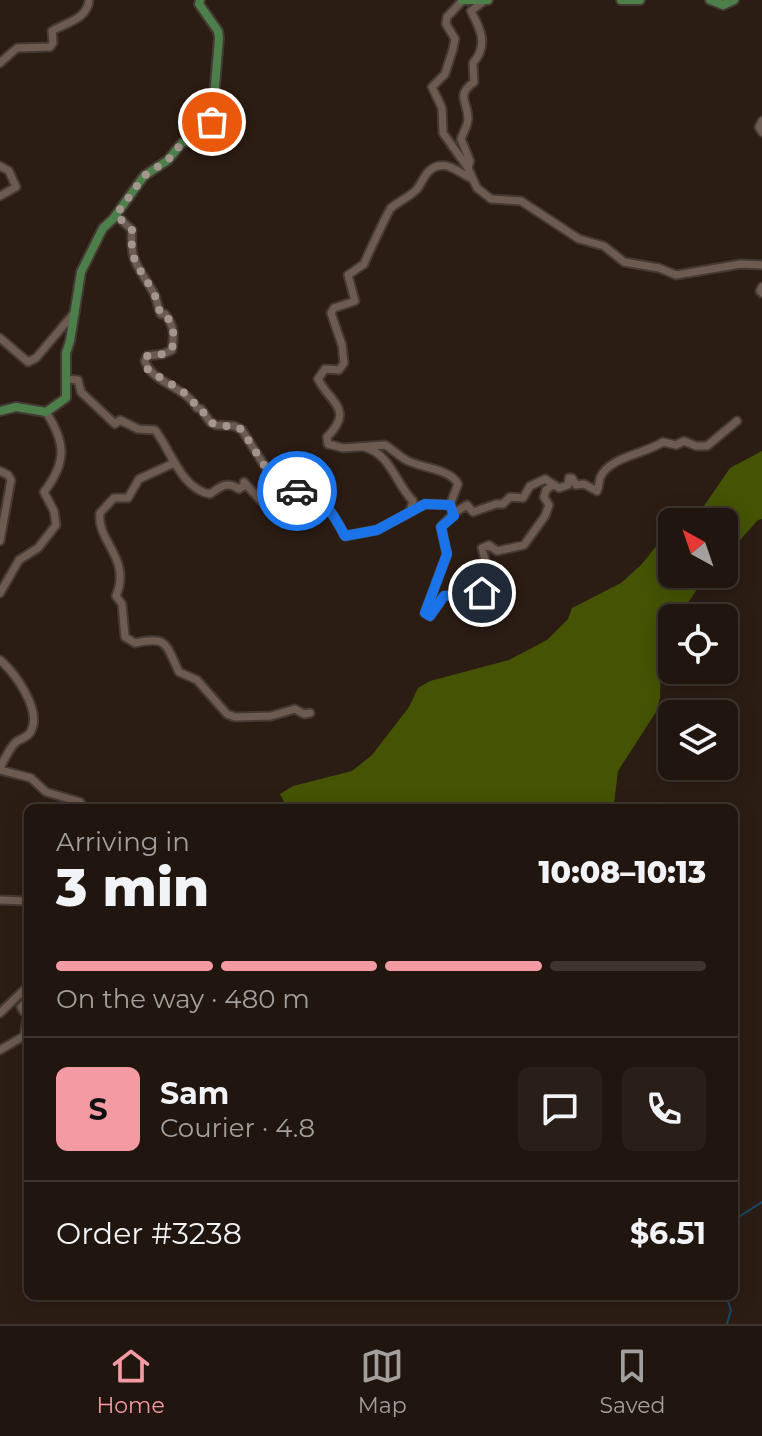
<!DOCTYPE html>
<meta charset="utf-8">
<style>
:root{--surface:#21160f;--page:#291f18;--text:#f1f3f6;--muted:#a29f9e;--line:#3e352f;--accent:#f49aa2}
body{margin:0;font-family:Montserrat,sans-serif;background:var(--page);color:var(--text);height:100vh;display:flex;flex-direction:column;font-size:30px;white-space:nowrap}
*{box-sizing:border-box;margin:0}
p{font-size:26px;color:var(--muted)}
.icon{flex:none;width:44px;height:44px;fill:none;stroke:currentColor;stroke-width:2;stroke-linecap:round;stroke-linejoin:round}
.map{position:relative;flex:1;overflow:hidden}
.panel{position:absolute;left:24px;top:804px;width:714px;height:496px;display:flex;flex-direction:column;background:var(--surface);border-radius:12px;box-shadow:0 4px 20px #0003,0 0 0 2px var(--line)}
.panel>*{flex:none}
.needle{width:52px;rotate:320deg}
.buttons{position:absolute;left:658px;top:508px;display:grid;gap:16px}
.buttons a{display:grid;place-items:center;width:80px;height:80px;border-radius:12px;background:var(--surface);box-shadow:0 4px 20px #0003,0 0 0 2px var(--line);font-size:40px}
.pin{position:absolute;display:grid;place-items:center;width:68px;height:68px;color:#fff;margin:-34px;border:4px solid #fff;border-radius:50%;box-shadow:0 2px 8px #0007}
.courier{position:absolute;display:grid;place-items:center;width:80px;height:80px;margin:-40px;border:6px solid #1a73e8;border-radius:50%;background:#fff;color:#222;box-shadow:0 2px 10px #0007}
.headline em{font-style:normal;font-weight:800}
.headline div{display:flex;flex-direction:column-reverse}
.headline{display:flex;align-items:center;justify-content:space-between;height:136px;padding:0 32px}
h1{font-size:52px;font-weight:800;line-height:60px}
.bar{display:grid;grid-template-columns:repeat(4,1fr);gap:12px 8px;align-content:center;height:96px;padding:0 32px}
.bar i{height:10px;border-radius:6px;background:var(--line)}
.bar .on{background:var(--accent)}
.bar p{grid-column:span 4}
.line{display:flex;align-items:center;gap:20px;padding:0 32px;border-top:2px solid var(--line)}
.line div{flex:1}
.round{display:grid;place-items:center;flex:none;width:84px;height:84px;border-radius:12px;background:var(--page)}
.menu{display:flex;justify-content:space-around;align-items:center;height:112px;border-top:2px solid var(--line);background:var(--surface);font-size:22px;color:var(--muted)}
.menu a{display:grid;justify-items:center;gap:4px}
.menu .on{color:var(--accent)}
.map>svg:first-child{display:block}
.forest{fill:#445404}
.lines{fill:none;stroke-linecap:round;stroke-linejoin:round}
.stream{stroke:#164a68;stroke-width:2}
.minor-casing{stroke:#453934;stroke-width:11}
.major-casing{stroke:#453934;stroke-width:12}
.minor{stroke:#6d5b51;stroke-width:7}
.major{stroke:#4d7f4a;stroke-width:8}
.done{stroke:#a2968f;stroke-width:8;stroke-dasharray:0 14.4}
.route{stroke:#1a73e8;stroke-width:10}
</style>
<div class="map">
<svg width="762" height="1324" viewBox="0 0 762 1324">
<rect width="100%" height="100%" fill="#2c1d14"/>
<path class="forest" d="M 762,451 L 762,519 L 758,520 L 724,558 L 724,522 L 683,522 L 685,516 L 704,506 L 730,468 Z
M 672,530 L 672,574 L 707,574 L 678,618 L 672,618 L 672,631 L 661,661 L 660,698 L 656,712 L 618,771 L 614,804 L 609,808 L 283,808 L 284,802 L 280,794 L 293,786 L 352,771 L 372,755 L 409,707 L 418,688 L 430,681 L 509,660 L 547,640 L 568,619 L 572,608 L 621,583 L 641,565 L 662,539 Z"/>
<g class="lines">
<path class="stream" d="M 734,1220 L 762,1202
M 726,1296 L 731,1310 L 727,1324"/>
<g class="minor-casing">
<path id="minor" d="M 462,1 L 447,17 L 446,24 L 455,39 L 453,49 L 445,74 L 432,87 L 442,108 L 443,133 L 468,168 L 477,188 L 491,199 L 521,201 L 579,239 L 604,246 L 624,262 L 659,268 L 676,275 L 741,264 L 762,265
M 0,63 L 17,48 L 50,47 L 53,43 L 52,31 C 65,23 88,19 89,0
M 762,121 L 759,127 L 762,132
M 0,166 L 9,171 L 16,187 L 0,196
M 468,168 L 470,161 L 461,139 C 463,133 468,125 468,119 C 468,101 455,96 474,82 L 473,63 C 489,45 480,28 471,11 L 484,1
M 116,215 L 132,230 C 130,262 137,264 152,290 C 157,297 157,306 161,314 L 165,314 C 175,327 174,335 172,350 L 163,354 L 147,356 L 145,361 C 152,383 186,387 197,408 L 201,409 L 210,422 L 216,425 L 234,426 L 242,430 L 276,484 C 287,492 296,488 307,492 C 326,500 336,519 345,536 L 377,530 L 425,504 L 450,505 L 454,513
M 762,287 L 760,291 L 762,293
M 0,338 L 28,362 L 36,358 L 75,312
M 67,379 L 78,380 L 81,392 L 115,424 L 120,420 L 138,429 L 155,430 C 170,449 182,490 210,494 C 221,486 227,481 239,489 L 244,486 L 244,482 L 260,500 L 279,508
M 364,447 C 391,454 395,483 413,501 L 410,512
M 172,459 L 172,464 L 139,479 L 128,498 L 114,498 L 100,513 C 96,541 132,558 116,596 L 122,604 L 125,637 L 135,643 C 168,636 165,643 179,672 L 197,680 L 227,714 L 235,717 L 271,716 L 295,709 L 304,714 L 310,713
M 0,471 L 8,475 L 11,480 L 0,541
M 553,485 L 546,490 L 544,497 L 549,505 L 545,516 L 524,545 L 497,551 L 489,545 L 482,548 L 485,560 L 482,593 L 444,596 L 430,616 L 425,613 L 447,554 L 441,527 L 454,513 L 467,505 L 473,512 L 496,504 L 503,504 L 510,497 L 523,498 L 530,486 L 545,479 L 559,488 L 568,485 L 569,478 L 572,478 L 576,485 L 584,484 L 597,491 C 599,487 599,482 600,478 C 608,457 645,454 663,442 L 676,445 L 684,441 L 696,446 L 707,446 L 737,421
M 450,505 L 458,484 C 451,469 421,468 406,460 C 399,456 392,449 385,445 L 343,448 L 328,444 L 327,437 C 355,409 330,403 318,379 L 325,369 L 339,370 L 344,363 L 342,345 L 331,313 L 334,308 L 355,301 L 348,275 L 364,264 C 365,261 388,211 391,208 C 399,201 410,197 417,189 C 424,180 426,169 438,166 C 451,163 462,175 473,179
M 0,593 L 19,560 L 38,548 L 56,525 L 54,511 L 44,492 C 67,462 66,443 46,412
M 0,660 C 15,673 42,710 31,731 C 28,738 21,738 16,742 C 10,748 3,761 0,769
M 0,770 L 31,778 L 46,792 L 80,802 L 84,808
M 0,900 L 28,901
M 0,1013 L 28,986
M 0,1050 L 24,1036 L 28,1011 L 23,1011 L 21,1007 L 28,1000"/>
</g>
<g class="major-casing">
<path id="major" d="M 462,0 L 488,0
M 621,0 L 640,0
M 710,0 L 723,5 L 734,0
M 0,411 L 16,407 L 46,412 L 66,398 L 66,353 L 70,341 L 81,272 L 103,228 L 113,219 L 144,176 L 168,160 L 182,143 L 205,132 L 212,122 L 219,38 L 218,31 L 199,4 L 200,0"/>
</g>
<use href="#minor" class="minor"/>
<use href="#major" class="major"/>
</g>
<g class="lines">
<path class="done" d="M 212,122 L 205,132 L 182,143 L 168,160 L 144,176 L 116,215 L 132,230 C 130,262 137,263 152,290 C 157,297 157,306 161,314 L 165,314 C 175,327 174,335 172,350 L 163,354 L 147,356 L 145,361 L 148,370 C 164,381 188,390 197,408 L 201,409 L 210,422 L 216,425 L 238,427 L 242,430 L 276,484 L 283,489 L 297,491"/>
<path class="route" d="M 297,491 C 322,492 335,517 345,536 L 377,530 L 425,504 L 450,505 L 454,516 L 441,527 L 447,554 L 425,613 L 430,616 L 444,596 L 482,593"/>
</g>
</svg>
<div class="buttons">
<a><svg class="needle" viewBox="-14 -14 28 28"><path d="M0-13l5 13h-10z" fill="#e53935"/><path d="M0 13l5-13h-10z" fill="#a29f9e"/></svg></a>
<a><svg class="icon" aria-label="locate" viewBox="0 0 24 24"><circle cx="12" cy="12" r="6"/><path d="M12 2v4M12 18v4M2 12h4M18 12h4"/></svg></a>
<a><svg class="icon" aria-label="layers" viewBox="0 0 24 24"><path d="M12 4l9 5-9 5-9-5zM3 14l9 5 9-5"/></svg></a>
</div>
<div class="pin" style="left:212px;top:122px;background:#ea580c"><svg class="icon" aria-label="bag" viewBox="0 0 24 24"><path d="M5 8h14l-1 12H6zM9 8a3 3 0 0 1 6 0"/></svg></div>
<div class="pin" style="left:482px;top:593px;background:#1f2937"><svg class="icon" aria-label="home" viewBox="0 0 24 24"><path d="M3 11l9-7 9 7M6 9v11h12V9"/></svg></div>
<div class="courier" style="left:297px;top:491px"><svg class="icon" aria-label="car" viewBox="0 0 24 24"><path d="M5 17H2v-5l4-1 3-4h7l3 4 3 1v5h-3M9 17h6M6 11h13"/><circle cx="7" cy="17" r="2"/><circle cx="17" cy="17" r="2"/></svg></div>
<section class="panel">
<div class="headline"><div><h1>3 min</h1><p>Arriving in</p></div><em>10:08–10:13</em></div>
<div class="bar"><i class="on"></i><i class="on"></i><i class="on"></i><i></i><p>On the way · 480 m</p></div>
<div class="line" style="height:144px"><b class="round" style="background:var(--accent);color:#111">S</b><div><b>Sam</b><p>Courier · 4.8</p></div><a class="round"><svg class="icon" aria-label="chat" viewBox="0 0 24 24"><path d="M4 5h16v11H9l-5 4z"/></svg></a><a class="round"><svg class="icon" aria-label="phone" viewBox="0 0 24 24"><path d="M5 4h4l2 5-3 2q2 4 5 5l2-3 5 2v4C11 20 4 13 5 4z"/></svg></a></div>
<div class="line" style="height:104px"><div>Order #3238</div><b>$6.51</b></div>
</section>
</div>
<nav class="menu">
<a class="on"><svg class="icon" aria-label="home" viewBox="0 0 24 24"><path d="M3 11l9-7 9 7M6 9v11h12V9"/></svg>Home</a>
<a><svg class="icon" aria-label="map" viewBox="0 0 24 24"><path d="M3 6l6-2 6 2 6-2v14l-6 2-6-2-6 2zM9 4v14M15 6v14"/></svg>Map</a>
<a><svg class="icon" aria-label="saved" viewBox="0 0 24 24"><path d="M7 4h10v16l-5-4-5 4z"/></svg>Saved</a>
</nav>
